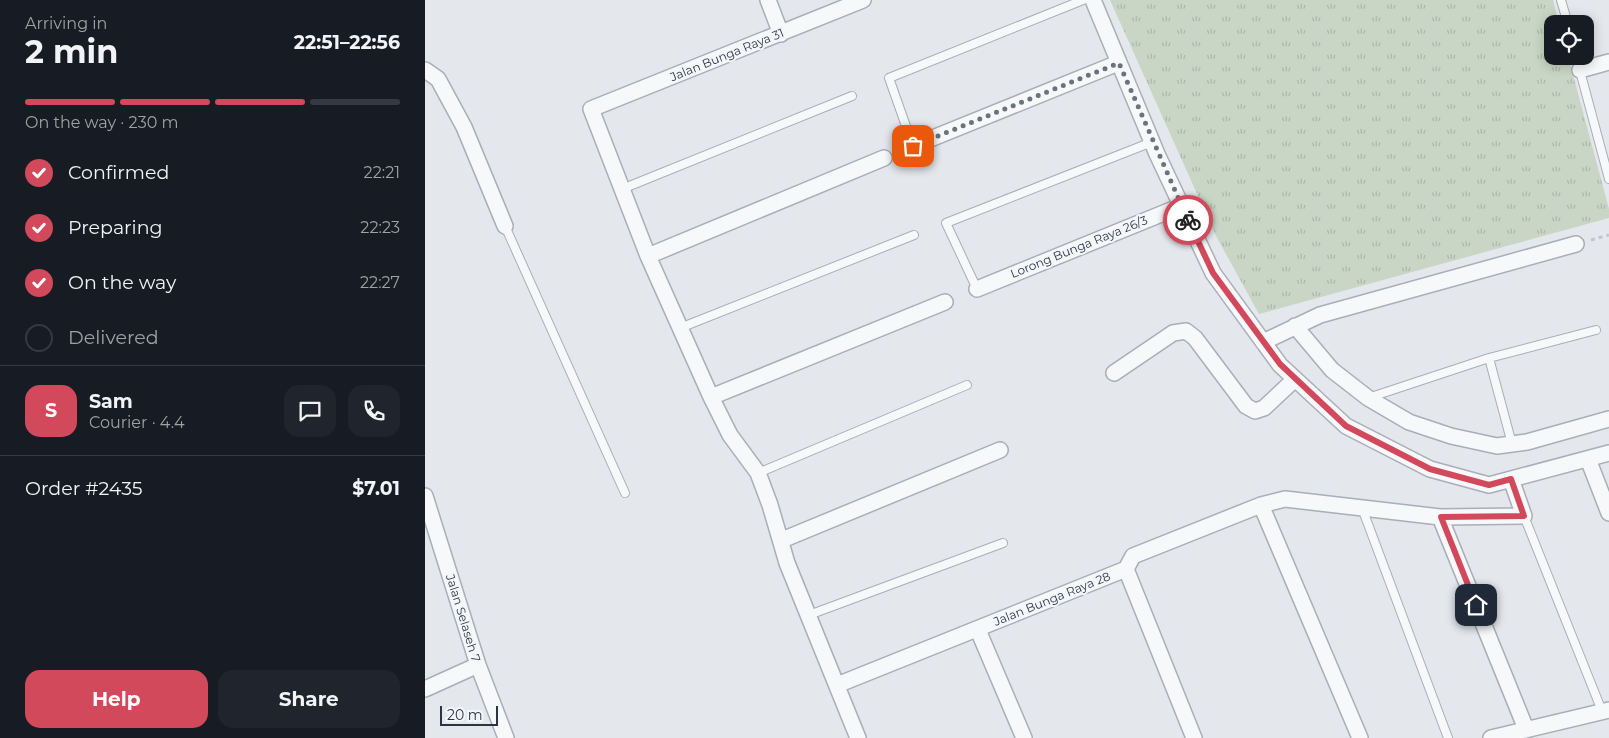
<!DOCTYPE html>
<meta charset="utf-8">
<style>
:root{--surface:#171b24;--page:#20242c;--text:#f1f3f6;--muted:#9ea1a6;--line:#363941;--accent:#d1495b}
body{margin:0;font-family:Montserrat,sans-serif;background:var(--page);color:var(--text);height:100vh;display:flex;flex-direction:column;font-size:19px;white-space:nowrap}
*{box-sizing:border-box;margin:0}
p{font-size:16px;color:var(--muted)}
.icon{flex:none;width:28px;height:28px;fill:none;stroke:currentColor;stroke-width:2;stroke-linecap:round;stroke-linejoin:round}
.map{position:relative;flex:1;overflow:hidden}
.drawer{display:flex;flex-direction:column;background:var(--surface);width:425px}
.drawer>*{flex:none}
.fabs{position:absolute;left:1119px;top:15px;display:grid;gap:10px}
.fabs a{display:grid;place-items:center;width:50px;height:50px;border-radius:10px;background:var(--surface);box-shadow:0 2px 12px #0003;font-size:25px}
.scale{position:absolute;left:15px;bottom:12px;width:58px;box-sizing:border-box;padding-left:5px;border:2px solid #2b3445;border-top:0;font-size:14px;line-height:18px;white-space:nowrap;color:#2b3445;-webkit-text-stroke:4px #f4f6f9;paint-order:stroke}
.pin{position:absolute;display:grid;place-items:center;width:42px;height:42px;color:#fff;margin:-21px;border-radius:10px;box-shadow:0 2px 8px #0006}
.courier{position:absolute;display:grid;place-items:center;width:50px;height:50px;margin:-25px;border:4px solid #d1495b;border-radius:50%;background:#fff;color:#222;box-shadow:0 1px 6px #0007}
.headline em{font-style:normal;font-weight:700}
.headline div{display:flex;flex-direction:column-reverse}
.headline{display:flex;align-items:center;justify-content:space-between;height:85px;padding:0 25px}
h1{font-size:32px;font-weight:700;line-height:38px}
.bar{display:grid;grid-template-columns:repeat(4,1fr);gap:8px 5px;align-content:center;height:60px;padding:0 25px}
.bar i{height:6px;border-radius:4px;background:var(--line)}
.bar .current{background:var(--accent)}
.bar p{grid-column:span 4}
.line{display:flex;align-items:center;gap:12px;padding:0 25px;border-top:1px solid var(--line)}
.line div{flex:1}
.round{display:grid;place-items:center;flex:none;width:52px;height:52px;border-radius:15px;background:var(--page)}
ol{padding:0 25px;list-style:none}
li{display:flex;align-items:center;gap:15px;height:55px}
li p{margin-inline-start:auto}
li .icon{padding:5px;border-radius:50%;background:var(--accent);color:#fff;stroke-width:4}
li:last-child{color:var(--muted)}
li i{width:28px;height:28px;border:2px solid var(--line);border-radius:50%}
.action{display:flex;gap:10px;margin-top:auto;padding:10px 25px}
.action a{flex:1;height:58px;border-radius:15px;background:var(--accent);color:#fff;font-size:20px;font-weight:700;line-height:58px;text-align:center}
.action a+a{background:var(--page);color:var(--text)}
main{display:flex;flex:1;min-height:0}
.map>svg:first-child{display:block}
.grass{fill:url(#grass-tufts)}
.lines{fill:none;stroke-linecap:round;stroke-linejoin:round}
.service-casing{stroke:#a9aeb7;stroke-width:10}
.minor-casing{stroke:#a9aeb7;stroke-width:18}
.path{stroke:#c2c5cb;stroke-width:3;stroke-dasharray:4 4;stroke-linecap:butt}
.service{stroke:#f7f8fa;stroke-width:8}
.minor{stroke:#f7f8fa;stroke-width:15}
.done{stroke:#6c737f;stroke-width:5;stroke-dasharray:0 9}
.route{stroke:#d1495b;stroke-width:6}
.labels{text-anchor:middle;stroke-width:4.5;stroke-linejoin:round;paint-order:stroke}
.street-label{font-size:12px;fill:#2b3445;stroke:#f4f6f9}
</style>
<main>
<section class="drawer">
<div class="headline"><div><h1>2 min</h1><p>Arriving in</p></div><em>22:51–22:56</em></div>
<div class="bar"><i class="current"></i><i class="current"></i><i class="current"></i><i></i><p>On the way · 230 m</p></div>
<ol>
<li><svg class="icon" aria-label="check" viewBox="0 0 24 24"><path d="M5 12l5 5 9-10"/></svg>Confirmed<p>22:21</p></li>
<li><svg class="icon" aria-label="check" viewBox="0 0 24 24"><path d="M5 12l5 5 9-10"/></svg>Preparing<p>22:23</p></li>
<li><svg class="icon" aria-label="check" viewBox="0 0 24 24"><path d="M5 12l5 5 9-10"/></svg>On the way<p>22:27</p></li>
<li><i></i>Delivered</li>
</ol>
<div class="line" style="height:90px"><b class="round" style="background:var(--accent);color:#fff">S</b><div><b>Sam</b><p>Courier · 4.4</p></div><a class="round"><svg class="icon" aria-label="chat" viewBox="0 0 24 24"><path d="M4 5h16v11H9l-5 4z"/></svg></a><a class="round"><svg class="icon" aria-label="phone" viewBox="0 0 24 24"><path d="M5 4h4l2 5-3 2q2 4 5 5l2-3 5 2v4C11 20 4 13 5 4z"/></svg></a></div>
<div class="line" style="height:65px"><div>Order #2435</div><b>$7.01</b></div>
<div class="action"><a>Help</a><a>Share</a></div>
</section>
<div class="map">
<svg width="1184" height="738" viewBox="0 0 1184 738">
<defs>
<pattern id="grass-tufts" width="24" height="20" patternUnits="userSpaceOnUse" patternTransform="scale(1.25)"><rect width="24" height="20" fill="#c9d6c5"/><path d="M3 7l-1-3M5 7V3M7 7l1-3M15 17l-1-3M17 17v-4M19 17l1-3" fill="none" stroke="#adb8ab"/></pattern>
</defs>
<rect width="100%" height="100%" fill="#e4e7ec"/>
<path class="grass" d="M 685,0 L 1128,0 L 1134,24 L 1128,24 L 1128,56 L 1143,56 L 1184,209 L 1184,218 L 834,314 L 791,236 Z"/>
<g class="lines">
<g class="service-casing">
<path id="service" d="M 1136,0 L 1143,24
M 1151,56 L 1184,179
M 488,146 L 464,78 L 658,0
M 197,189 L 427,96
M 80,226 L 200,493
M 552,289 L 521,223 L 727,142
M 255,328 L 489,235
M 1064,358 L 1087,444
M 943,398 L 1064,358 L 1171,330
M 333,473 L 542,385
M 937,508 L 1023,738
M 1099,516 L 1177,711
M 384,615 L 578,543"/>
</g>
<g class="minor-casing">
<path id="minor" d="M 343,0 L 356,34
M 668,0 L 732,154 L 788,273 L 855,365 L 921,426 L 1005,469 L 1064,485 L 1184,453
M 0,70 L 13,79 L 39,127 L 80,226
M 1155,70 L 1184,62
M 488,146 L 693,63
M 223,256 L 459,158
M 552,289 L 756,206
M 870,326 L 907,370 L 943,398 L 984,422 L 1026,436 L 1072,446 L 1102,442 L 1184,419
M 838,342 L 895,315 L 1151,244
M 689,373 L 748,333 L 761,331 L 770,338 L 821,406 L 830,411 L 839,408 L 870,379
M 286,397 L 520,302
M 1163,459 L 1184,513
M 0,496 L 53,665 L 81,738
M 836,505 L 935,738
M 1015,517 L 1101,729
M 357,540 L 575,450
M 701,569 L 708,556 L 836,505 L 860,499 L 1015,517 L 1099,516 L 1086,479
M 701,569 L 769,738
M 553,630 L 599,738
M 412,685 L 701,569
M 0,689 L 53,665
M 433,738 L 362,563 L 345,505 L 333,473 L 305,435 L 286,397 L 223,256 L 166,109 L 438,0
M 1066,738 L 1184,710"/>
</g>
<path class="path" d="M 1166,240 L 1184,235"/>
<use href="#service" class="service"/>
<use href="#minor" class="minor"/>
</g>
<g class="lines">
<path class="done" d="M 488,146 L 694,63 L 763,220"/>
<path class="route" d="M 763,220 L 788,273 L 855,364 L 921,426 L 1005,469 L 1064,485 L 1086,479 L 1099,516 L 1016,517 L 1051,605"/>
</g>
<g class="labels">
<g class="street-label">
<text transform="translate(302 55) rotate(-22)" y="4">Jalan Bunga Raya 31</text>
<text transform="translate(654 247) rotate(-22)" y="4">Lorong Bunga Raya 26/3</text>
<text transform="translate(627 599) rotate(-22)" y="4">Jalan Bunga Raya 28</text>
<text transform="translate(38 618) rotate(73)" y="4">Jalan Selaseh 7</text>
</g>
</g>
</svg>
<div class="fabs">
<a><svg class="icon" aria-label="locate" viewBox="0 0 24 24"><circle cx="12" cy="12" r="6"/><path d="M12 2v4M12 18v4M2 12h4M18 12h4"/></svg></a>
</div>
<div class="scale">20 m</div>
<div class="pin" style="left:488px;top:146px;background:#ea580c"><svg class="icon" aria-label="bag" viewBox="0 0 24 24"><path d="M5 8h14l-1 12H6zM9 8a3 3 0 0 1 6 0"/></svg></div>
<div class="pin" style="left:1051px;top:605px;background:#1f2937"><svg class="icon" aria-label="home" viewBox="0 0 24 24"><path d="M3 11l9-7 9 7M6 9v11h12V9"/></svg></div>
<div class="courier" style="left:763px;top:220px"><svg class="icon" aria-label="bike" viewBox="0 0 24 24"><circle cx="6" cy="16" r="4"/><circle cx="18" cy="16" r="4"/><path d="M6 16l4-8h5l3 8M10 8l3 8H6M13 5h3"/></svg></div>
</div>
</main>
